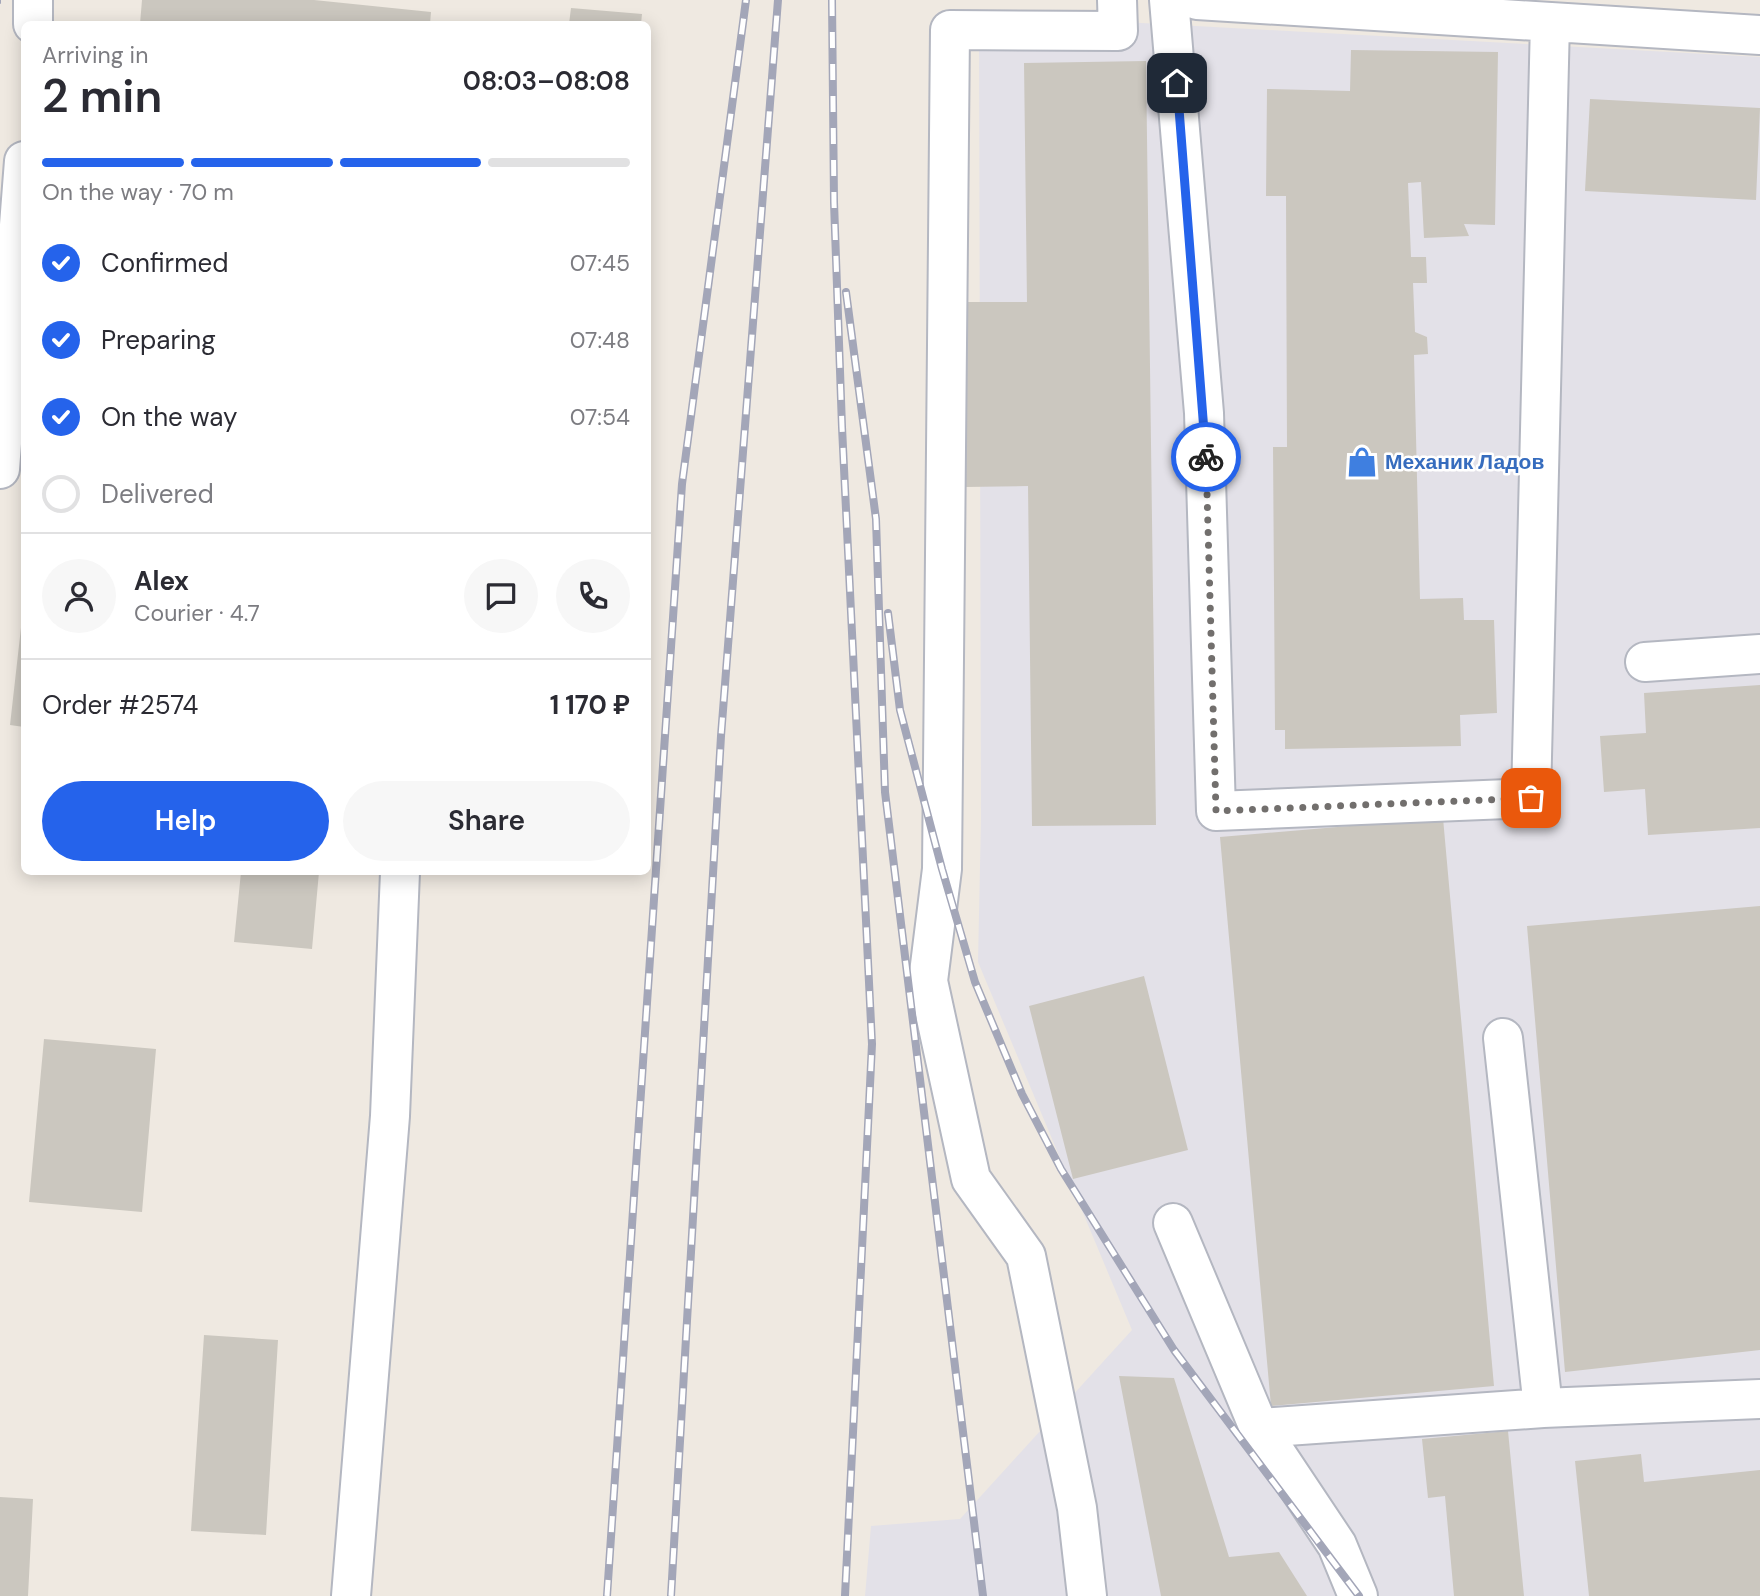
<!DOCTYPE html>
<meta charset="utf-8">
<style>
:root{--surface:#fff;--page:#f7f7f7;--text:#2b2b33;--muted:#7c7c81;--line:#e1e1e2;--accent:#2563eb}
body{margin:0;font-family:"DM Sans",sans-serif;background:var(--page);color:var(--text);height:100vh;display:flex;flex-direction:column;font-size:26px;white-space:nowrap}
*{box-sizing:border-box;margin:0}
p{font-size:23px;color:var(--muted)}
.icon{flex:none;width:38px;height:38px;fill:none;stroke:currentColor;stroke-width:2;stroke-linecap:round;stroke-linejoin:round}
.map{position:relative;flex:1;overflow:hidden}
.sheet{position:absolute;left:21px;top:21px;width:630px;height:854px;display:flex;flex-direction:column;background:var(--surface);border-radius:10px;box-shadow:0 4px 18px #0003}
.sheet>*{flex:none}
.pin{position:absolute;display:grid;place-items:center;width:60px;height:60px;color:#fff;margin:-30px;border-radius:14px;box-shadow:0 4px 10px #0006}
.courier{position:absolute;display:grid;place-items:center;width:70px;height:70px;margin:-35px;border:5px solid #2563eb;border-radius:50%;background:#fff;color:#222;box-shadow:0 2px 9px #0007}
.head em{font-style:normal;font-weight:600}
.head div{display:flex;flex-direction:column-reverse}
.head{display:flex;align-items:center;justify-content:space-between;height:119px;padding:0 21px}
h1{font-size:46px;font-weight:600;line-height:52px}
.bar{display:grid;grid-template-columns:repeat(4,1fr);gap:10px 7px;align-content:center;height:84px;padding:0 21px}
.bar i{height:9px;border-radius:5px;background:var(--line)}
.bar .active{background:var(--accent)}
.bar p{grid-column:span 4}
.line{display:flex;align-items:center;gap:18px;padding:0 21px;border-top:2px solid var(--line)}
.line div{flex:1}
.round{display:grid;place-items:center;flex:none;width:74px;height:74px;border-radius:37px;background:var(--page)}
ol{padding:0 21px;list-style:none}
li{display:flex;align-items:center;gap:21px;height:77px}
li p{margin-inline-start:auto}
li .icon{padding:7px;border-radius:50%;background:var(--accent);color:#fff;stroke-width:4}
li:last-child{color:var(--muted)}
li i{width:38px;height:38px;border:4px solid var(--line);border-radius:50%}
.primary-button{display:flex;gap:14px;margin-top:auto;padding:14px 21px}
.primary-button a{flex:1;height:80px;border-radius:42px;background:var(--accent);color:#fff;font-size:28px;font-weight:600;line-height:80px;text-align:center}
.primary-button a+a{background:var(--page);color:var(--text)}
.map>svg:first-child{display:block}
.industrial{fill:#e3e1e8}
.building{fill:#cbc7bf}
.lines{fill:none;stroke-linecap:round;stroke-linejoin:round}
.minor-casing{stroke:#b4b7c1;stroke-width:42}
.minor{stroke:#fff;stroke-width:38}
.tram{stroke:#a3a6b8;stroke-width:2}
.rail-casing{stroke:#a3a6b8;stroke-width:8}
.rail{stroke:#fff;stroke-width:5;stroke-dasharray:16;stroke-linecap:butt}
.done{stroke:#726f6d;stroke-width:7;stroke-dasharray:0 12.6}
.route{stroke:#2563eb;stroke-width:9}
.labels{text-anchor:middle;stroke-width:5;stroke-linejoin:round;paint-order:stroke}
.shop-label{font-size:21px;font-weight:bold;fill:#366cbe;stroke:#fff;text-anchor:start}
</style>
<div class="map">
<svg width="1760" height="1596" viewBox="0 0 1760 1596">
<rect width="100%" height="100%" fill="#efe9e1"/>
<path class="industrial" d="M 979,14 L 1760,57 L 1760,1596 L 865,1596 L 871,1526 L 960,1519 L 1132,1330 L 978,962 L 981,819 Z"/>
<path class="building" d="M 142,0 L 314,0 L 431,12 L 430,24 L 140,24 Z
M 571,8 L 642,14 L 641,24 L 569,24 Z
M 1351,50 L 1498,52 L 1495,225 L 1464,224 L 1469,236 L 1424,238 L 1421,182 L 1408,183 L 1411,257 L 1426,257 L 1427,283 L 1413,283 L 1415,332 L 1427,337 L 1428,354 L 1414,355 L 1420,599 L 1463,598 L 1464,620 L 1494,620 L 1497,713 L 1460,715 L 1461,746 L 1285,749 L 1285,730 L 1275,730 L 1273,447 L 1287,447 L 1286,196 L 1266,196 L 1267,89 L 1350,91 Z
M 1146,61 L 1156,825 L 1032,826 L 1028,486 L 965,487 L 962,302 L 1027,302 L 1024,63 Z
M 1590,99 L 1760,108 L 1756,200 L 1585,191 Z
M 23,610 L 24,610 L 24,727 L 10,725 Z
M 1760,685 L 1760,828 L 1648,835 L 1645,789 L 1604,792 L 1600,736 L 1646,733 L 1644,693 Z
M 1443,818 L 1494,1386 L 1271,1406 L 1220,837 Z
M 241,872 L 319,872 L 312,949 L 234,942 Z
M 1760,906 L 1760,1350 L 1565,1372 L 1527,926 Z
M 1144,976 L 1188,1150 L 1073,1179 L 1029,1006 Z
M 44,1039 L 156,1049 L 142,1212 L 29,1202 Z
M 204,1335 L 278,1340 L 266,1535 L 191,1531 Z
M 1119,1376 L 1174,1378 L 1229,1557 L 1279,1552 L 1307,1596 L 1161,1596 Z
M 1508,1431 L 1524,1596 L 1454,1596 L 1445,1496 L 1428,1498 L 1422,1439 Z
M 1641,1454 L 1644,1482 L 1760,1470 L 1760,1596 L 1589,1596 L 1575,1461 Z
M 0,1497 L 33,1499 L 28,1596 L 0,1596 Z"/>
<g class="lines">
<g class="minor-casing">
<path id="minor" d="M 33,0 L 33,24
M 1169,0 L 1204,413 L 1216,811 L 1531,798 L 1550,22
M 1197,0 L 1760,35
M 0,469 L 24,161
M 1645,662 L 1760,654
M 1503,1038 L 1543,1408
M 1173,1223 L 1259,1428
M 351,1596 L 390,1116 L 400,872
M 1087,1596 L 1077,1508 L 1026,1256 L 971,1179 L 928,981 L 942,869 L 950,30 L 1118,31 L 1117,0
M 1358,1596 L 1337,1545 L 1259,1428 L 1543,1408 L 1760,1399"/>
</g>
<use href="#minor" class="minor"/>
<path class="tram" d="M 0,3 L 0,0"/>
<g class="rail-casing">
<path id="rail" d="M 832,0 L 834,202 L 842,427 L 872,1044 L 845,1596
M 846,292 L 876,519 L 885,792 L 983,1596
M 888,613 L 900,710 L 942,869 L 975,982 L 1022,1094 L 1061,1169 L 1174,1350 L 1359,1596
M 607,1596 L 682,484 L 746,0
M 671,1596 L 721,736 L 778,0"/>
</g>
<use href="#rail" class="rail"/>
</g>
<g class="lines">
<path class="done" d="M 1206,457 L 1216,811 L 1531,798"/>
<path class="route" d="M 1177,83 L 1206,457"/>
</g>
<defs>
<g id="shop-bare" transform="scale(2.415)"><path d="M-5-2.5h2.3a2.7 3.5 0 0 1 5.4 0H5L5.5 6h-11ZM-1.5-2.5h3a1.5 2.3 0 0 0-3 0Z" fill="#3f7fe0" stroke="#fff" stroke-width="2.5" paint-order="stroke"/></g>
</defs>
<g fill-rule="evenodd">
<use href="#shop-bare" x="1362" y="462"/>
</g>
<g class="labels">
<g class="shop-label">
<text x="1385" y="469">Механик Ладов</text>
</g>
</g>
</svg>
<div class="pin" style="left:1531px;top:798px;background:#ea580c"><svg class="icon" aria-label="bag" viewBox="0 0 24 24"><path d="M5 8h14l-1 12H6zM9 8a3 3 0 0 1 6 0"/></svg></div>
<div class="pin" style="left:1177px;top:83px;background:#1f2937"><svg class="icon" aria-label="home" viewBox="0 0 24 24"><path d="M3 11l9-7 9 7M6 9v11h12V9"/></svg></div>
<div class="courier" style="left:1206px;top:457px"><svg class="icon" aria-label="bike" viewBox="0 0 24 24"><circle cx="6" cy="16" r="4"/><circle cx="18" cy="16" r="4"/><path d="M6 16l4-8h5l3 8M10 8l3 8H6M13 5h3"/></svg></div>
<section class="sheet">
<div class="head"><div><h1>2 min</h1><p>Arriving in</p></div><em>08:03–08:08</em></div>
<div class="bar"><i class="active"></i><i class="active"></i><i class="active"></i><i></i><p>On the way · 70 m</p></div>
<ol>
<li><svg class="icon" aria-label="check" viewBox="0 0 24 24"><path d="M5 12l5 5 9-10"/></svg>Confirmed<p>07:45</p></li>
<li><svg class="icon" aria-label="check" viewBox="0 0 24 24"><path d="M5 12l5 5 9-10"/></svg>Preparing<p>07:48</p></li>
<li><svg class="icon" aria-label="check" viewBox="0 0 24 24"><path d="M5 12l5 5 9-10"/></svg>On the way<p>07:54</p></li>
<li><i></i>Delivered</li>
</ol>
<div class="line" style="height:126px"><a class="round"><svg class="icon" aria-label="person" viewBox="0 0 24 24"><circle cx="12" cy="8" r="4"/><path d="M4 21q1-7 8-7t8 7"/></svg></a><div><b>Alex</b><p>Courier · 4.7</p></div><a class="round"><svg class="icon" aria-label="chat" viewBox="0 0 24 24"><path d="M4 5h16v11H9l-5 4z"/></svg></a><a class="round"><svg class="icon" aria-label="phone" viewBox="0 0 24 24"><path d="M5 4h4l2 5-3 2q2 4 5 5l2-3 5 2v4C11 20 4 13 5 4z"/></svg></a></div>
<div class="line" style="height:91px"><div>Order #2574</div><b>1 170 ₽</b></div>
<div class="primary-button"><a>Help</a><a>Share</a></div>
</section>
</div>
